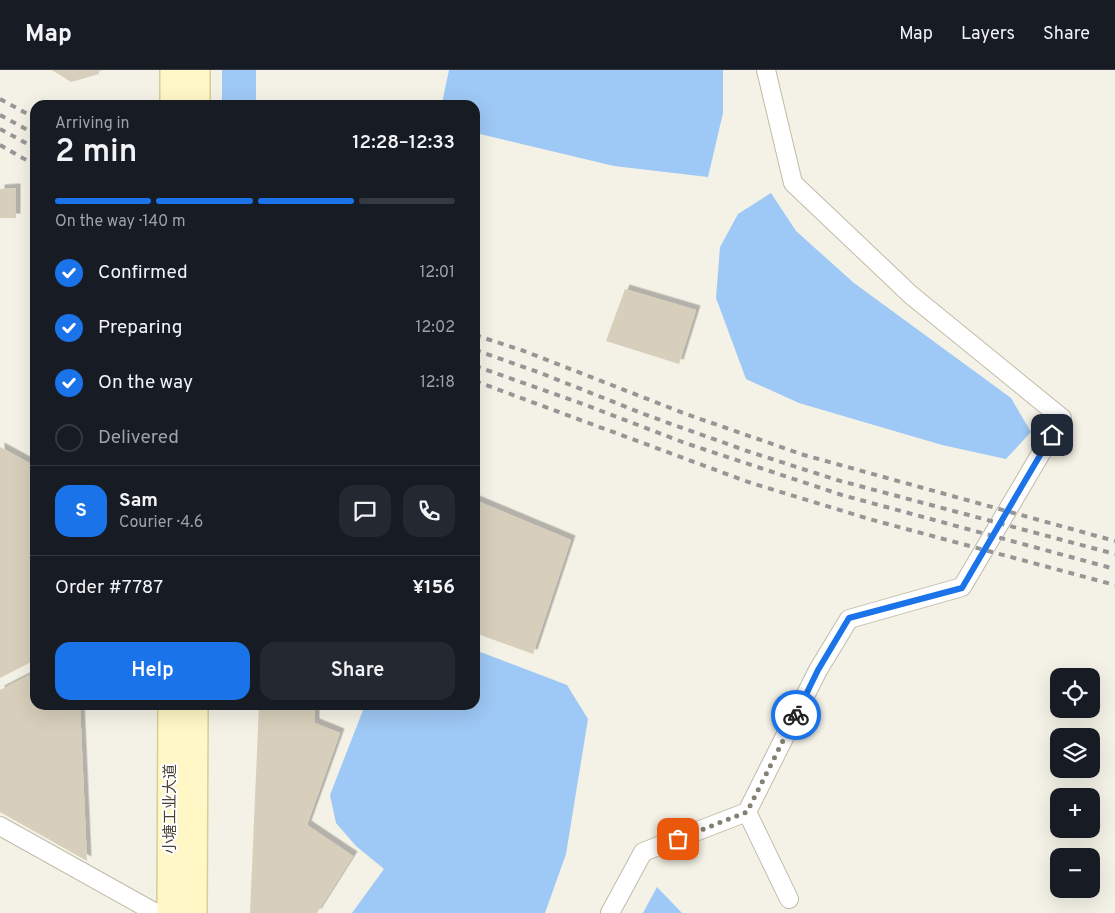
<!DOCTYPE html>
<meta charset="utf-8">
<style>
:root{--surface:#171b24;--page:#242831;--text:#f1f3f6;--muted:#9ea1a6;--line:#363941;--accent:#1a73e8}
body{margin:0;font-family:Overpass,"Noto Sans SC",sans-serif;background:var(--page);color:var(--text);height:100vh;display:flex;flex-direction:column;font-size:19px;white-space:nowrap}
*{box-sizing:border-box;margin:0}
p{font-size:16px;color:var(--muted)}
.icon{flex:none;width:28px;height:28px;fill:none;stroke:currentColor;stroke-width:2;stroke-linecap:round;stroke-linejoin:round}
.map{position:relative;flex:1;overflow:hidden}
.panel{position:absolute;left:30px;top:30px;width:450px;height:610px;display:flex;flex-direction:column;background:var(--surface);border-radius:15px;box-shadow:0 5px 20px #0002}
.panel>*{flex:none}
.controls{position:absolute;left:1050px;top:598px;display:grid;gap:10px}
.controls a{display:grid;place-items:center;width:50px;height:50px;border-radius:10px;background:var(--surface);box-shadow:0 5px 20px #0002;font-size:25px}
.pin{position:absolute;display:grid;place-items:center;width:42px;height:42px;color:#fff;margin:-21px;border-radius:10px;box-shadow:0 2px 8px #0006}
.courier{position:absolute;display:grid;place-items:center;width:50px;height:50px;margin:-25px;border:4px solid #1a73e8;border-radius:50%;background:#fff;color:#222;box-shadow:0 1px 6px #0007}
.headline em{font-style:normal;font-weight:600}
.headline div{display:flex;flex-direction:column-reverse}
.headline{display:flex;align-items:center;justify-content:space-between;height:85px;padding:0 25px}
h1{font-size:32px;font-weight:600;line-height:38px}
.bar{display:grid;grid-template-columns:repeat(4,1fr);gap:8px 5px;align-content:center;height:60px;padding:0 25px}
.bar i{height:6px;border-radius:4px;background:var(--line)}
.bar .active{background:var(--accent)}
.bar p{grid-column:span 4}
.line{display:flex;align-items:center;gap:12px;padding:0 25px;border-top:1px solid var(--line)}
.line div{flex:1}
.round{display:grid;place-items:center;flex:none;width:52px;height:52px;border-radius:15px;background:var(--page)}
ol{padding:0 25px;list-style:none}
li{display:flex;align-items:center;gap:15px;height:55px}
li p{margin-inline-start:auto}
li .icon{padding:5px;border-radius:50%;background:var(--accent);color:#fff;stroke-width:4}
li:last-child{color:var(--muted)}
li i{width:28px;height:28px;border:2px solid var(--line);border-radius:50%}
.cta{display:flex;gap:10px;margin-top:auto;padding:10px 25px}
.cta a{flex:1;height:58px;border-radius:15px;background:var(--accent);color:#fff;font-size:20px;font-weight:600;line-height:58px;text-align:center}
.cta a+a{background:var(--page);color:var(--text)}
header{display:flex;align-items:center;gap:30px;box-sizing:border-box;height:70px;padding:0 25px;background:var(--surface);border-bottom:1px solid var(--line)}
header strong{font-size:24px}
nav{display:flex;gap:28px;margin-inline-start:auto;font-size:18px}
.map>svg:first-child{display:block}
.water{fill:#9ec8f5}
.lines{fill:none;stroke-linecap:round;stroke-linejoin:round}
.river{stroke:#9ec8f5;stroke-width:34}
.building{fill:#d7cfbb;filter:url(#shadow)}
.street-casing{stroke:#c0bba8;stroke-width:20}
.secondary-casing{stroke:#d8cd93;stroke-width:28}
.street{stroke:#fff;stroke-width:18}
.secondary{stroke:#fff7c6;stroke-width:25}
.rail{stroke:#969696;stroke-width:4;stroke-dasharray:6 6;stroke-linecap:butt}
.done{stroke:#848073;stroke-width:5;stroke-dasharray:0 9}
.route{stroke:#1a73e8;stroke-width:6}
.labels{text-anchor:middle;stroke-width:4;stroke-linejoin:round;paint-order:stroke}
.street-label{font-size:15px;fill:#484235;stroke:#fff}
</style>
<header>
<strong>Map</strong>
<nav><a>Map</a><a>Layers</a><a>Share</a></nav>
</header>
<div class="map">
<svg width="1115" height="843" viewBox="0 0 1115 843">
<defs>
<filter id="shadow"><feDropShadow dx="4.5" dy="-4.5" stdDeviation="0" flood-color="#0004"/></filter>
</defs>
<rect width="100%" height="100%" fill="#f4f2e6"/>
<path class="water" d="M 449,0 L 723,0 L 723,43 L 708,107 L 614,96 L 476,63 L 475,35 L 444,35 L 442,33 Z
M 771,123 L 796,161 L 854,213 L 1011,328 L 1031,362 L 1006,389 L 942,375 L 799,333 L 746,309 L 716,228 L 720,177 L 738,144 Z
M 475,580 L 567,615 L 588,649 L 566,784 L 545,843 L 352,843 L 384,799 L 356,776 L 336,753 L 330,725 L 365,635 L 475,635 Z
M 657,817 L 682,843 L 643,843 Z"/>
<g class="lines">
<path class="river" d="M 239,0 L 239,35"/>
</g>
<path class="building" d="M 52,0 L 99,0 L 99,4 L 71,12 Z
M 16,118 L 16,148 L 0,148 L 0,119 Z
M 32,179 L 35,179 L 35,248 L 33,248 Z
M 625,219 L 696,240 L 679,294 L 606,271 Z
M 0,377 L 35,396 L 35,590 L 0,608 Z
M 475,430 L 571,470 L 533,584 L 475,563 Z
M 35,602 L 35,635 L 80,635 L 87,791 L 0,742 L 0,620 Z
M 259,635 L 315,635 L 315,653 L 340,663 L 307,755 L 353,786 L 317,843 L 250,843 Z"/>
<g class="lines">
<g class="street-casing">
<path id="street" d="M 747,742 L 789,829
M 0,756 L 156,843
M 610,843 L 643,782 L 747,742 L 818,600 L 849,549 L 962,517 L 1062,348 L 911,225 L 793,113 L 766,0"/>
</g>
<g class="secondary-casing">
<path id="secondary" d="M 173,35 L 173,0
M 197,35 L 197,0
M 170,843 L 171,635
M 194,843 L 195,635"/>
</g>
<use href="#street" class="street"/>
<use href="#secondary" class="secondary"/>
<path class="rail" d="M 0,29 L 35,48
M 0,45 L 35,64
M 0,59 L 35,78
M 0,75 L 35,95
M 475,265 L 524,281 L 686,344 L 804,385 L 1115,471
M 475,280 L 538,302 L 649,346 L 747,381 L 837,410 L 1115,484
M 475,296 L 583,334 L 685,373 L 842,425 L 1115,499
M 475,311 L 751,413 L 869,449 L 1115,515"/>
</g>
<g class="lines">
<path class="done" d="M 678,769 L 747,742 L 796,645"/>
<path class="route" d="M 796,645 L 818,600 L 849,548 L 962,518 L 1052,365"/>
</g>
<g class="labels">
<g class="street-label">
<text transform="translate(170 739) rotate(-90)" y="5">小塘工业大道</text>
</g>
</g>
</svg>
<div class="controls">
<a><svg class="icon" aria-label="locate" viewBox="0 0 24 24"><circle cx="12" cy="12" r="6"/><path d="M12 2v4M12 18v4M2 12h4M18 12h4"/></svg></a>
<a><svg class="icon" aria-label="layers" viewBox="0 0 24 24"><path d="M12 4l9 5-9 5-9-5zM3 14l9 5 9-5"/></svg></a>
<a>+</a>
<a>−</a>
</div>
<div class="pin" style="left:678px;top:769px;background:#ea580c"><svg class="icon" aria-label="bag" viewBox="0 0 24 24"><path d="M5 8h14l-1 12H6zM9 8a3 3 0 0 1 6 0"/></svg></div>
<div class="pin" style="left:1052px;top:365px;background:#1f2937"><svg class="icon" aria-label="home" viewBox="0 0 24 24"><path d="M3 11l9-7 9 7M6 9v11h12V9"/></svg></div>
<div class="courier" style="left:796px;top:645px"><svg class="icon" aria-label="bike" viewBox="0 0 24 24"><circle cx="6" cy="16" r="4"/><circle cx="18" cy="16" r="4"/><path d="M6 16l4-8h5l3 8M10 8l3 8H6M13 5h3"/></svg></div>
<section class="panel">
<div class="headline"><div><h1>2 min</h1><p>Arriving in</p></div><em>12:28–12:33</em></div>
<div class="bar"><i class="active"></i><i class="active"></i><i class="active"></i><i></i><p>On the way · 140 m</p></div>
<ol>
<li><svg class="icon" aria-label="check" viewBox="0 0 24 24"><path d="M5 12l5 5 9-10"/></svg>Confirmed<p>12:01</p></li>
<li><svg class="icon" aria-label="check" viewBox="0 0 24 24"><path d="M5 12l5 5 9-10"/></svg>Preparing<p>12:02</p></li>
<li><svg class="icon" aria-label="check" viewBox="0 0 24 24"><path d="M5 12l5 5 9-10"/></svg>On the way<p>12:18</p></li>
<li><i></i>Delivered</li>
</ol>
<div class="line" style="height:90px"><b class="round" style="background:var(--accent);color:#fff">S</b><div><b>Sam</b><p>Courier · 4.6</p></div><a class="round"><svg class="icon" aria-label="chat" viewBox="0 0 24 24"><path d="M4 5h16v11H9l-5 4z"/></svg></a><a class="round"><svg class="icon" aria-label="phone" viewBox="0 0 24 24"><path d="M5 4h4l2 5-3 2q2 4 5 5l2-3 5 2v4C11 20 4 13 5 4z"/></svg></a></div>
<div class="line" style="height:65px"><div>Order #7787</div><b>¥156</b></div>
<div class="cta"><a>Help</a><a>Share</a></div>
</section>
</div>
